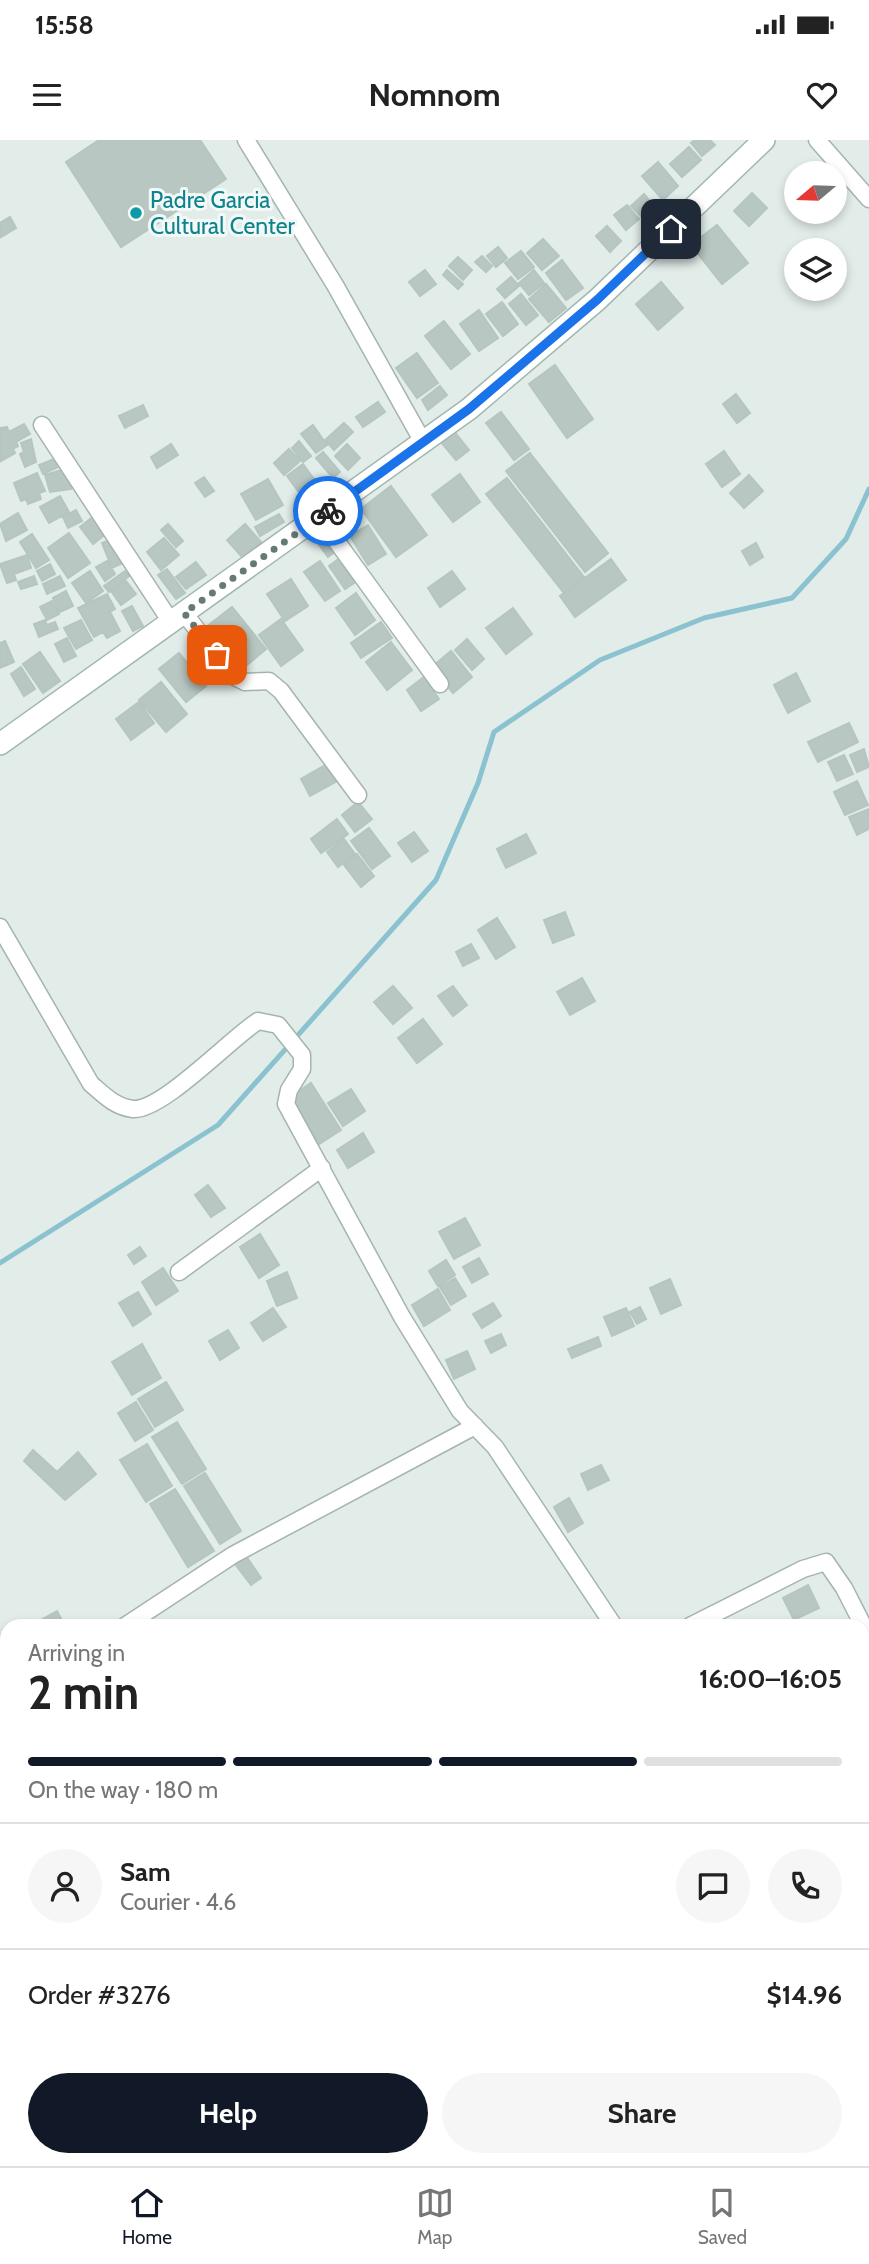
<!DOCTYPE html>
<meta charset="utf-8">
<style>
:root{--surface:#fff;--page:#f6f6f6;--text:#222;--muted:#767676;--line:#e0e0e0;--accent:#111827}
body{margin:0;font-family:Cabin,sans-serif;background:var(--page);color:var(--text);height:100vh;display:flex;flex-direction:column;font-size:26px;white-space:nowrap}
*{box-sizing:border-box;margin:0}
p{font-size:23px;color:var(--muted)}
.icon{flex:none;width:38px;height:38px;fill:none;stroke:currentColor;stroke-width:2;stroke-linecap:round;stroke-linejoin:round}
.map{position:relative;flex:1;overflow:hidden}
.side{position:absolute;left:0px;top:1479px;width:870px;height:548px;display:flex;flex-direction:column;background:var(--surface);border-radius:21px 21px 0 0;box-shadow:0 4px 10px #0003}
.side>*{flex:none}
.needle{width:46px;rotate:251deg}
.buttons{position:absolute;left:784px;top:21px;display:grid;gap:14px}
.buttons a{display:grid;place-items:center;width:63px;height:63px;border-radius:50%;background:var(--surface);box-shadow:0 4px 10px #0003;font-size:35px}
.pin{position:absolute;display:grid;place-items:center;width:60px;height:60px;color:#fff;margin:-30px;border-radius:14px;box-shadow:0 4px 10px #0006}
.courier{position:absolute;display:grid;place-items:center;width:70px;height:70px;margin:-35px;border:5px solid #1a73e8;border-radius:50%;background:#fff;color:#222;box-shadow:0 2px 9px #0007}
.summary em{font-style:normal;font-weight:700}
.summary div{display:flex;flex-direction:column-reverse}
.summary{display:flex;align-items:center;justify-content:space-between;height:119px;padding:0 28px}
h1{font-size:46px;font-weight:700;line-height:52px}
.bar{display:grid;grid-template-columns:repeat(4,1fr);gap:10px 7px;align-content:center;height:84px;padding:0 28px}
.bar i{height:9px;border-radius:5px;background:var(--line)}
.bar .current{background:var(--accent)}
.bar p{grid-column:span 4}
.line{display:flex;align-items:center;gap:18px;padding:0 28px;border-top:2px solid var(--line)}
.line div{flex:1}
.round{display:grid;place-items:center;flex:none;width:74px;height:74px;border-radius:37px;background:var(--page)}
.primary-button{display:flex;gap:14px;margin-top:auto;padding:14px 28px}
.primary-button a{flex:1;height:80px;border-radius:42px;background:var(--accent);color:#fff;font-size:28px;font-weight:700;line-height:80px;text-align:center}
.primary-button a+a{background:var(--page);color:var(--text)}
.status{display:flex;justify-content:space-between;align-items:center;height:49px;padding:0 35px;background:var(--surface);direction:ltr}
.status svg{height:19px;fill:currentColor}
header{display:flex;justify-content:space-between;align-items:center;height:91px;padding:0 28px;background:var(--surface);font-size:32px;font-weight:700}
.menu{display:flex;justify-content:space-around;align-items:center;height:98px;border-top:2px solid var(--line);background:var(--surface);font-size:19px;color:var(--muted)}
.menu a{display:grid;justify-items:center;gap:4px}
.menu .current{color:var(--accent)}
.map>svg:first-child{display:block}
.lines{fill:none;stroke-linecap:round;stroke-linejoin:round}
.stream{stroke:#8bc2d0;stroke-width:5}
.building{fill:#b8c7c1;stroke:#b5c6c0;stroke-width:2}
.street-casing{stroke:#a5b4af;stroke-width:19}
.secondary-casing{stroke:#a1b8b1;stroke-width:24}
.street{stroke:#fff;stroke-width:16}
.secondary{stroke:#fff;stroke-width:21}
.done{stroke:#667a75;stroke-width:7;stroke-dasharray:0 12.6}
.route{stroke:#1a73e8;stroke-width:9}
.culture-dot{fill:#0f9aa8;stroke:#f3f9f6;stroke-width:2.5}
.labels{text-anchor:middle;stroke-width:6;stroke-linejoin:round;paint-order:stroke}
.culture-label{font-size:23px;fill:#0d838f;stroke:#f3f9f6;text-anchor:start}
</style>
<div class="status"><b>15:58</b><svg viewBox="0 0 49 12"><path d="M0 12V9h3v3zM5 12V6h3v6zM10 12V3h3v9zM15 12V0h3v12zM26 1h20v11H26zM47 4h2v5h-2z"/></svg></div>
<header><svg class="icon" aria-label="menu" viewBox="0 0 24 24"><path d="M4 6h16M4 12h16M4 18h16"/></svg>Nomnom<svg class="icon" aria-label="heart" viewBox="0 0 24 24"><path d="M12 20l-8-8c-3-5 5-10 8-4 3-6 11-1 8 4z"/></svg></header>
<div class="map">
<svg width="869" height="2026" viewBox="0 0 869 2026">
<rect width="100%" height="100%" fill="#e2ece8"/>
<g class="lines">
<path class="stream" d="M 0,1123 L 218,985 L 436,740 L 478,643 L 494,592 L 600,520 L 704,478 L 792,458 L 846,399 L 869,349"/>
</g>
<path class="building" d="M 99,0 L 200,0 L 226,39 L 121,107 L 66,22 Z
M 695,0 L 710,0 L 715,5 L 702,16 L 691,3 Z
M 689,7 L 701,20 L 682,37 L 670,24 Z
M 658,22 L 678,46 L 663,60 L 642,36 Z
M 752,53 L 767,68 L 749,86 L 734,71 Z
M 644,54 L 654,66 L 642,77 L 631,66 Z
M 627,65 L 639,79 L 626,90 L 614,75 Z
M 10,77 L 16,88 L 1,97 L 0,83 Z
M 717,85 L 748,123 L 722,144 L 691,105 Z
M 607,86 L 621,101 L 610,112 L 596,96 Z
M 543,99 L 559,116 L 542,130 L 527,113 Z
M 498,107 L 507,118 L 496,127 L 487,116 Z
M 521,111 L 534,127 L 518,139 L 505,123 Z
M 482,116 L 492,126 L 486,132 L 475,122 Z
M 458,117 L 472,130 L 463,140 L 449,126 Z
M 562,120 L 583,148 L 566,160 L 546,133 Z
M 425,130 L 436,144 L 420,156 L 409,142 Z
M 447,130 L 463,144 L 458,149 L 443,135 Z
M 534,130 L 544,143 L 529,155 L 519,143 Z
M 511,137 L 519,146 L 505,158 L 497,149 Z
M 661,142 L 683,168 L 658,190 L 636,164 Z
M 546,144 L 566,168 L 549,182 L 529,159 Z
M 521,154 L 538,175 L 526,185 L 509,164 Z
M 502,162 L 518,184 L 503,196 L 486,174 Z
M 479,170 L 498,198 L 479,211 L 460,184 Z
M 444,181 L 470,214 L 451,229 L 425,196 Z
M 417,213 L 438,243 L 417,258 L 396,228 Z
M 555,225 L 593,279 L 567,298 L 529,244 Z
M 440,246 L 447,255 L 428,270 L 422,260 Z
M 736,254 L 750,273 L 737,283 L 723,264 Z
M 378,262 L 385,272 L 363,287 L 356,277 Z
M 143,265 L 148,276 L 125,288 L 119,276 Z
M 501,272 L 529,309 L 514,320 L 486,283 Z
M 344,283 L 353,292 L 334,310 L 325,300 Z
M 24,284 L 30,294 L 16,302 L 18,306 L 13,309 L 15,313 L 1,321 L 0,288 L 7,287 L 9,292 Z
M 313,285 L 327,305 L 316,313 L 301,294 Z
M 454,291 L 469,310 L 456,320 L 441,302 Z
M 31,299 L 36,322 L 25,327 L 20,314 L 24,312 L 21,303 Z
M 299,301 L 311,316 L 303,322 L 292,308 Z
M 171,304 L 178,315 L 157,328 L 151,317 Z
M 347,304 L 360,318 L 348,330 L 335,316 Z
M 289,309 L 300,321 L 284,335 L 274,323 Z
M 724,311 L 740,334 L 722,347 L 706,324 Z
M 323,312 L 340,332 L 333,338 L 316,318 Z
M 530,313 L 608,413 L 585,432 L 506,331 Z
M 54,319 L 58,327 L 43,334 L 39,325 Z
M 303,324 L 314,339 L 298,351 L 287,336 Z
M 65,329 L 71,349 L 50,352 L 45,335 Z
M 37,333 L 45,351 L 39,353 L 41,359 L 28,364 L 26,359 L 21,361 L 14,343 Z
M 460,334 L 480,362 L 453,382 L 432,355 Z
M 749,335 L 763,351 L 744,368 L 730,353 Z
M 204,337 L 214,351 L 205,357 L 195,343 Z
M 507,338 L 584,437 L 564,453 L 486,354 Z
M 268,339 L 283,365 L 256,380 L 241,354 Z
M 314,344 L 321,353 L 305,366 L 298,357 Z
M 391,346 L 427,395 L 396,417 L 361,369 Z
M 60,356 L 69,372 L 49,383 L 40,367 Z
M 76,370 L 82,381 L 68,388 L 63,377 Z
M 18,373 L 27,390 L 6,401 L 0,384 Z
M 279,374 L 284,382 L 260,396 L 255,387 Z
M 94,376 L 107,393 L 93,404 L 80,387 Z
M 168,384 L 183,401 L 176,407 L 161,390 Z
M 245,384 L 261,402 L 243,418 L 227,400 Z
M 368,385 L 386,414 L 368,425 L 350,396 Z
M 69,393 L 90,423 L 68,438 L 48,408 Z
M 32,394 L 49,420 L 36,428 L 20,402 Z
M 327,395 L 338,409 L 328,417 L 317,402 Z
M 114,398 L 125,422 L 112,428 L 102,403 Z
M 164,398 L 179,415 L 161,430 L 147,412 Z
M 756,403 L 763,417 L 750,425 L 742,411 Z
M 27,415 L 31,428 L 14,434 L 16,440 L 7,443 L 0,424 Z
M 344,415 L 360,439 L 345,449 L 329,426 Z
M 611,419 L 626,440 L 575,477 L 560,456 Z
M 107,421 L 115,434 L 105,441 L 96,427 Z
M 320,421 L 340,451 L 325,461 L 304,432 Z
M 196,422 L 206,435 L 186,449 L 176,437 Z
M 50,424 L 55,434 L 42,441 L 37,431 Z
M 167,429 L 185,453 L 176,459 L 158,435 Z
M 90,431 L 103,451 L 86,463 L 72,443 Z
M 125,431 L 129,436 L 109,452 L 104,446 Z
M 452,431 L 465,449 L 440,467 L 428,448 Z
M 34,436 L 37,444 L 21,449 L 18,442 Z
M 60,436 L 65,446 L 47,454 L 43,444 Z
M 291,439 L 308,466 L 285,481 L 267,454 Z
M 126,441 L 136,454 L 121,465 L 111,451 Z
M 66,451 L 73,466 L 60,472 L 53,458 Z
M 356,453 L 375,480 L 355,495 L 336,468 Z
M 107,454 L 115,469 L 110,472 L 120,491 L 107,498 L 103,492 L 94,497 L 78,468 Z
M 52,461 L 59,474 L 47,480 L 40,467 Z
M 132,466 L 143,486 L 133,491 L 122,471 Z
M 232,467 L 266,509 L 240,531 L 205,488 Z
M 513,468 L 532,494 L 506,514 L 486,488 Z
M 281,479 L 303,510 L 281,526 L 259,495 Z
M 45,480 L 47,485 L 55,482 L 58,489 L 39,497 L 34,484 Z
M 81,480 L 92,500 L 76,509 L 64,488 Z
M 381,482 L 392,498 L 361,518 L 351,503 Z
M 67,498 L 76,516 L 64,522 L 55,504 Z
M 467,499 L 484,519 L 472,530 L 455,510 Z
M 5,501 L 14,522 L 0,528 L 0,503 Z
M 391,502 L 412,530 L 387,550 L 366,522 Z
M 451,511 L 472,537 L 453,553 L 432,527 Z
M 40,512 L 60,541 L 43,553 L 23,524 Z
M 179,513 L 206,546 L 186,562 L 159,529 Z
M 21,527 L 35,549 L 24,556 L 11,534 Z
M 796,533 L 810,561 L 788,573 L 774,545 Z
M 424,537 L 439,559 L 421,571 L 407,550 Z
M 161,542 L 187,574 L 166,592 L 139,560 Z
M 139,562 L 154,583 L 131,600 L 116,579 Z
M 849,583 L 858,602 L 818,622 L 808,602 Z
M 864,609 L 869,627 L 857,632 L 850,615 Z
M 844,615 L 853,634 L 837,641 L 828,622 Z
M 327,624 L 337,641 L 310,656 L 301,639 Z
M 857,641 L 868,665 L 845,675 L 834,652 Z
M 358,662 L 372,679 L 355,692 L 342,675 Z
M 869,669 L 869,689 L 857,695 L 849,677 Z
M 337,679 L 348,694 L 321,713 L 311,699 Z
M 369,688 L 390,716 L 372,729 L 351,701 Z
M 414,692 L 428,711 L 412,722 L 398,703 Z
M 526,694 L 536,713 L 506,728 L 497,709 Z
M 344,699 L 355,714 L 338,727 L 327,712 Z
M 357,714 L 374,736 L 361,747 L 344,725 Z
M 565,772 L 574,795 L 553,803 L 544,780 Z
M 497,778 L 515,807 L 496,819 L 478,790 Z
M 471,804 L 479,818 L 463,826 L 456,812 Z
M 582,838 L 595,861 L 570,875 L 557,852 Z
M 393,846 L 412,868 L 393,884 L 374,862 Z
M 453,846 L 467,865 L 453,876 L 438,856 Z
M 423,879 L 442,904 L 417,923 L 398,898 Z
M 311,943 L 341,990 L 319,1004 L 290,957 Z
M 351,949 L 365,971 L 343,986 L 328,963 Z
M 363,993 L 374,1012 L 348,1028 L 337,1010 Z
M 208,1045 L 225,1068 L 211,1077 L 195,1055 Z
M 465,1078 L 480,1105 L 454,1119 L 439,1092 Z
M 260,1094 L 279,1125 L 259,1138 L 240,1107 Z
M 140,1107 L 146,1116 L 134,1124 L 128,1115 Z
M 479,1118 L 488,1134 L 472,1143 L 463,1127 Z
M 446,1120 L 455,1135 L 438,1146 L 429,1131 Z
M 163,1128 L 178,1151 L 156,1165 L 142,1142 Z
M 287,1132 L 297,1158 L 277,1166 L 267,1141 Z
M 455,1138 L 466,1156 L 451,1165 L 440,1147 Z
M 670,1139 L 681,1165 L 661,1174 L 650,1148 Z
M 438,1149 L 450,1170 L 424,1186 L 412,1165 Z
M 138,1152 L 151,1174 L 133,1186 L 119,1163 Z
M 493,1163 L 501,1176 L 482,1188 L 473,1174 Z
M 640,1167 L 646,1179 L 637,1184 L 630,1172 Z
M 273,1168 L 286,1187 L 263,1201 L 251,1183 Z
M 626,1168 L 634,1186 L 612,1196 L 604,1177 Z
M 228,1190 L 239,1208 L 220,1220 L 209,1201 Z
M 501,1194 L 506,1205 L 491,1213 L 485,1201 Z
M 598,1197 L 601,1206 L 572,1218 L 568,1209 Z
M 142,1204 L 161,1238 L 132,1255 L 112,1222 Z
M 467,1211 L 475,1229 L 454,1239 L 446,1220 Z
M 166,1242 L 183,1270 L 155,1287 L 138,1259 Z
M 136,1262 L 153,1290 L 135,1301 L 118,1273 Z
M 177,1282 L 206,1329 L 182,1344 L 152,1297 Z
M 147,1304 L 172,1346 L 146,1362 L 120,1320 Z
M 33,1310 L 57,1332 L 78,1312 L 96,1334 L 65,1360 L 24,1321 Z
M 601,1325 L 609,1340 L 588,1350 L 581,1334 Z
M 205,1333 L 241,1391 L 220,1404 L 184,1346 Z
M 175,1349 L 214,1411 L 188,1427 L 150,1364 Z
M 569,1358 L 583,1383 L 568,1392 L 554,1367 Z
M 246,1416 L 261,1438 L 251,1445 L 235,1424 Z
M 808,1445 L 819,1468 L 794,1480 L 783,1458 Z
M 57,1471 L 65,1486 L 35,1486 L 34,1484 Z
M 0,1501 L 7,1512 L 7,1534 L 3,1537 Z
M 869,1607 L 869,1629 L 865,1631 L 863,1610 Z
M 863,1874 L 869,1883 L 869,1907 L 863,1911 Z"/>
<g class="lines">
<g class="street-casing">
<path id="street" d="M 246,0 L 335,145 L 423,302
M 817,0 L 869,59
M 42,285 L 171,482
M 319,377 L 440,544
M 184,473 L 233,536 L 245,542 L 269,541 L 281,551 L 358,655
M 0,787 L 91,944 C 104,955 115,967 133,969 C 162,971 230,899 258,881 L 278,885 L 302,915 L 302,929 L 289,950 L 286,964 L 402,1177 L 460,1271 L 495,1307 L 614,1486
M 179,1132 L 322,1028
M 125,1486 L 233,1415 L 475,1286
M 690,1486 L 803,1429 L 826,1422 L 844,1448 L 869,1497
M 0,1567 L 7,1562
M 826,2020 L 831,2026"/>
</g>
<g class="secondary-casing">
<path id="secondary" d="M 0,604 L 469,269 L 597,160 L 764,0"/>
</g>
<use href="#street" class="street"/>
<use href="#secondary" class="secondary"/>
</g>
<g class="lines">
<path class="done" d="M 217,515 L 184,473 L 328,371"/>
<path class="route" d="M 328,371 L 469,269 L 597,160 L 671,89"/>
</g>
<circle class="culture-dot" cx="136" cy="73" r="7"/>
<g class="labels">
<g class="culture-label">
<text x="150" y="68">Padre Garcia<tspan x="150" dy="26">Cultural Center</tspan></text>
</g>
</g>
</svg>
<div class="buttons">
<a><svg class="needle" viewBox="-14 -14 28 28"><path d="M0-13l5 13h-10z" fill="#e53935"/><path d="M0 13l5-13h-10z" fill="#767676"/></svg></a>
<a><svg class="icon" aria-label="layers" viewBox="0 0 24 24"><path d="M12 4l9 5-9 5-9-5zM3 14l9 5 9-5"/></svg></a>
</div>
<div class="pin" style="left:217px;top:515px;background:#ea580c"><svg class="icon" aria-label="bag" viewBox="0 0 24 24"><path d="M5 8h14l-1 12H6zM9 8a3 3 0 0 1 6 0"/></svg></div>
<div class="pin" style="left:671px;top:89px;background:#1f2937"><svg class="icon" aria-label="home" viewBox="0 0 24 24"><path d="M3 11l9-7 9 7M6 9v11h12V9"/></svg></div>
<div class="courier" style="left:328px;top:371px"><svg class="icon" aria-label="bike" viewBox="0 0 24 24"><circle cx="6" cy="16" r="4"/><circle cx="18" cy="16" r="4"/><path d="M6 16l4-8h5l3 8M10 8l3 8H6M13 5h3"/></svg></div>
<section class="side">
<div class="summary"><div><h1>2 min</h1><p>Arriving in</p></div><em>16:00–16:05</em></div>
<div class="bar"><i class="current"></i><i class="current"></i><i class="current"></i><i></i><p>On the way · 180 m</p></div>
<div class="line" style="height:126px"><a class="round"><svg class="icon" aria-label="person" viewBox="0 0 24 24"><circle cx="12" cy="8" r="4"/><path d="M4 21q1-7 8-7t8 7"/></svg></a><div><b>Sam</b><p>Courier · 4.6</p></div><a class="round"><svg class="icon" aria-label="chat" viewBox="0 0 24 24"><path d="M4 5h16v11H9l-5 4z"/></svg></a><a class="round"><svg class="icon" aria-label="phone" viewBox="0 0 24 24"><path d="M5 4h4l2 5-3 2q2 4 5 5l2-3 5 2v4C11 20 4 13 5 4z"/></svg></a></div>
<div class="line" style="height:91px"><div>Order #3276</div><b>$14.96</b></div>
<div class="primary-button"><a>Help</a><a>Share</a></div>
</section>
</div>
<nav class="menu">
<a class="current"><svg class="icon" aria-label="home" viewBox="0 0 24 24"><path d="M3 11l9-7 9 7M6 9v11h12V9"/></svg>Home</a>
<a><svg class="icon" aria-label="map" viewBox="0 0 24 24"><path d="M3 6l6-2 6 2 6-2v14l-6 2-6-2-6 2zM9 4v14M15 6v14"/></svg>Map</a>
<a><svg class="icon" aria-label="saved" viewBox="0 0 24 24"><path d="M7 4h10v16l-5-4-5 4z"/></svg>Saved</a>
</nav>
